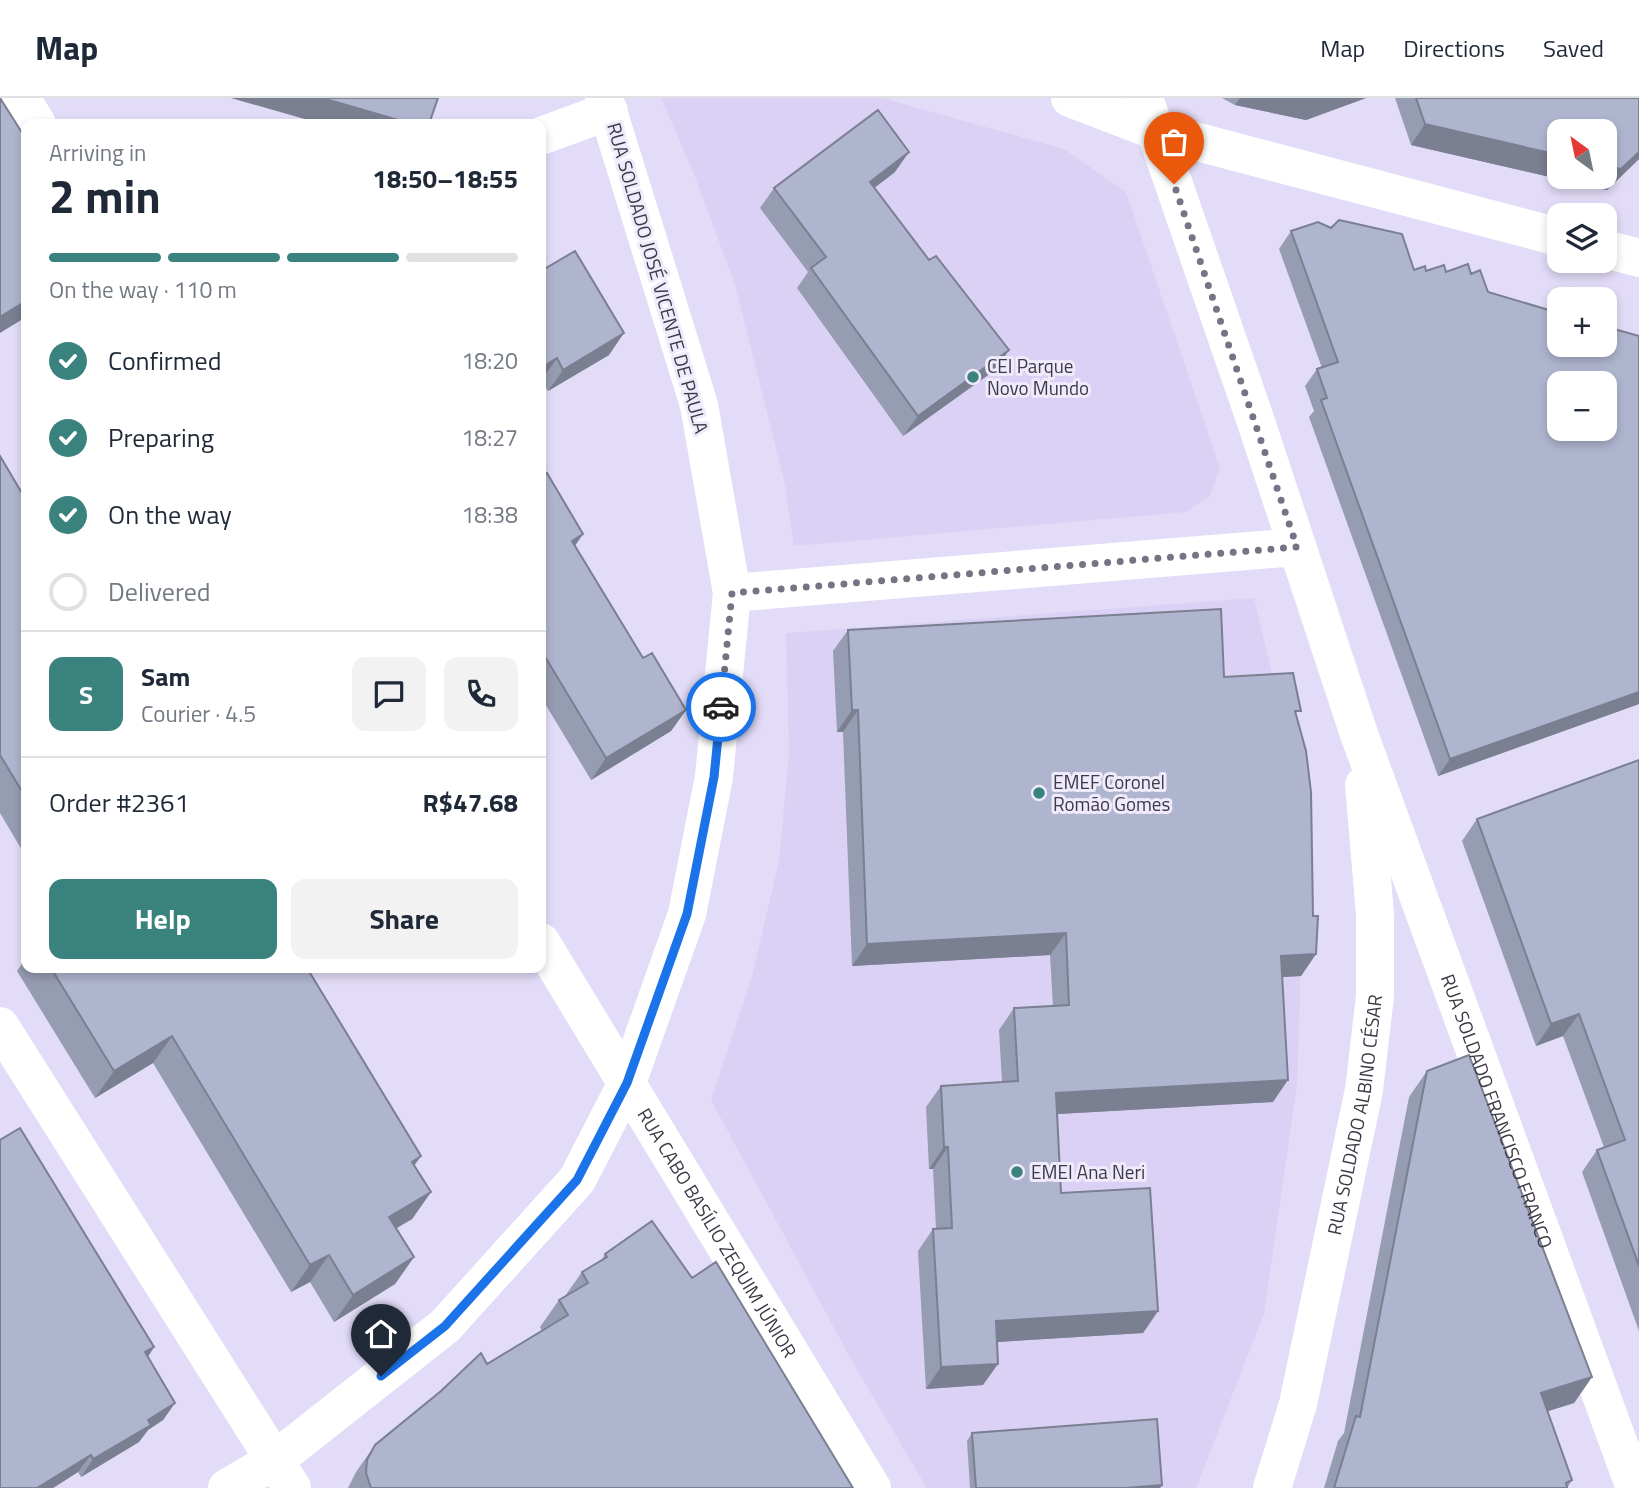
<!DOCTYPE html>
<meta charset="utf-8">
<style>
:root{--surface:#fff;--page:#f2f2f3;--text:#1f2937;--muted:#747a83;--line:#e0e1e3;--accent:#3a827d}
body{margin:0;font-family:"Titillium Web",sans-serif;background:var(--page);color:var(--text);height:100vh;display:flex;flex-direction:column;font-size:26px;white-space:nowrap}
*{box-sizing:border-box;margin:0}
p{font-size:23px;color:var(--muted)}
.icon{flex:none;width:38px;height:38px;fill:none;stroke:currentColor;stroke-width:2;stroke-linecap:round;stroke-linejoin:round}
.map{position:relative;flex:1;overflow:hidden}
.panel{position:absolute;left:21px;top:21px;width:525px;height:854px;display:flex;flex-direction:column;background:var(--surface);border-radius:14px;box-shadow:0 4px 10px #0003}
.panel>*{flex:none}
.needle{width:46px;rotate:327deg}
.controls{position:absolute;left:1547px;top:21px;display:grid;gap:14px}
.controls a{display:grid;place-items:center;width:70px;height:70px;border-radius:14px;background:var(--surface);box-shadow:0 4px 10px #0003;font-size:35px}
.pin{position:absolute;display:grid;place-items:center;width:60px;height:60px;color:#fff;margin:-72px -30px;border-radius:50% 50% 50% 0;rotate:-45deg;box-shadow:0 0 7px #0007}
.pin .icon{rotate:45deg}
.courier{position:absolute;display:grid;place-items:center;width:70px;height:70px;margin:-35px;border:5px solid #1a73e8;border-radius:50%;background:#fff;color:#222;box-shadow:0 2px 9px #0007}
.headline em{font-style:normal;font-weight:700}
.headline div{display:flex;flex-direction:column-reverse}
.headline{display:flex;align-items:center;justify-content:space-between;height:119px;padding:0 28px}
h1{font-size:46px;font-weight:700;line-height:52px}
.bar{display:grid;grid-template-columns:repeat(4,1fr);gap:10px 7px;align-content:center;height:84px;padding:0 28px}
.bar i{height:9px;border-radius:5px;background:var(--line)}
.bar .current{background:var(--accent)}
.bar p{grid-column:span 4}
.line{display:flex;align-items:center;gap:18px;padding:0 28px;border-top:2px solid var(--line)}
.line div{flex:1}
.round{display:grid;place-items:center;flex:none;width:74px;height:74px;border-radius:14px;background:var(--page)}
ol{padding:0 28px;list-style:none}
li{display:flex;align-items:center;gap:21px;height:77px}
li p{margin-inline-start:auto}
li .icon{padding:7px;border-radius:50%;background:var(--accent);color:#fff;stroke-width:4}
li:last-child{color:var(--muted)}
li i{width:38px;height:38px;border:4px solid var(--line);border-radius:50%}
.button{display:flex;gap:14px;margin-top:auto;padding:14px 28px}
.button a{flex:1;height:80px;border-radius:14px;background:var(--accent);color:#fff;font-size:28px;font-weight:700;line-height:80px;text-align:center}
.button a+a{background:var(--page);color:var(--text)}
header{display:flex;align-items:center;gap:42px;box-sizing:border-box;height:98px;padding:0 35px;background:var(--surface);border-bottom:2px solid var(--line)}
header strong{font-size:33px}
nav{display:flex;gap:38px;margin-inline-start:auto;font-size:24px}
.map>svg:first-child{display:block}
.built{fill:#dad1f4}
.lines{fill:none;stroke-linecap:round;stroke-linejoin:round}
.street{stroke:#fff;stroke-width:38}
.wall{fill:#969cb2;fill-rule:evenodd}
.shaded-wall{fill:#7a7f91}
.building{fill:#afb5cf;stroke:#7a7f91;stroke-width:2;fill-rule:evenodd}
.done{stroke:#777384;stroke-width:7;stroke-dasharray:0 12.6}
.route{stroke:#1a73e8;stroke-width:9}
.poi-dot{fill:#3a827d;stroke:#efebfc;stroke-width:2.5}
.labels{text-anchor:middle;stroke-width:6;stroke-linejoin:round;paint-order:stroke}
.street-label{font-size:19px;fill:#3d3a45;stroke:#efebfc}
.poi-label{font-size:19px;fill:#3d3a45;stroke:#efebfc;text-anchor:start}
</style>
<header>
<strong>Map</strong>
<nav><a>Map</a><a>Directions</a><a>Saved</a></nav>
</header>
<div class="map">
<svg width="1639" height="1390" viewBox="0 0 1639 1390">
<rect width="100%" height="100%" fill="#e3dcf8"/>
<path class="built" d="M 661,0 L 882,0 L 1064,51 L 1126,94 L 1220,370 L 1210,398 L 1186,414 L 794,448 L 785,387 L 735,187 L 696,81 Z
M 1254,500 L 1286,634 L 1302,840 L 1297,987 L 1264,1216 L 1196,1390 L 927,1390 L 854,1267 L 711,1002 L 752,878 L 779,763 L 789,657 L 786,535 Z"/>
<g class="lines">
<g class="street">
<path d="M 21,0 L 37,26"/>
<path d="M 1070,0 L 1156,33 L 1559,139"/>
<path id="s1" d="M 1144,0 L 1255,321 L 1359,636 L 1635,1390"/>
<path d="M 541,38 L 609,13"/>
<path d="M 1605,151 L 1639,160"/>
<path d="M 732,495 L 1297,449"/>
<path id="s2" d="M 541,844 L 872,1390"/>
<path d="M 0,928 L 292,1390"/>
<path d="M 227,1390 L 275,1362 L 445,1228 L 577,1082 L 627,985 L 687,816 L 714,679 L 732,495 L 699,307 L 604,0"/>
<path id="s3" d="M 1272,1390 L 1298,1306 L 1364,992 L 1375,898 L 1375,817 L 1364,687"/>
</g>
</g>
<path class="wall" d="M 1222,0 L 1366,0 L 1306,22 L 1235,7 Z
M 1395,0 L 1639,0 L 1639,61 L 1607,92 L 1411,47 Z
M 895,74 L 874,90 L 929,162 L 1009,252 L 995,272 L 903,338 L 797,190 L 808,174 L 760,110 L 774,90 Z
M 1339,122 L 1402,136 L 1414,172 L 1425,168 L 1426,173 L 1444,167 L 1446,174 L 1468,166 L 1471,176 L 1480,172 L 1488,194 L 1557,214 L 1559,207 L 1559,247 L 1605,247 L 1605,201 L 1563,201 L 1571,190 L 1614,201 L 1607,229 L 1639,238 L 1639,606 L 1438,678 L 1309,319 L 1314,313 L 1305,288 L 1317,271 L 1322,270 L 1279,151 L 1291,133 L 1318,124 L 1331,130 ZM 1559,285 L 1605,285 L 1605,331 L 1559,331 Z
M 541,173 L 609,257 L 548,293 L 541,283 Z
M 0,358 L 26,402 L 26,759 L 0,715 Z
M 541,379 L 583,436 L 575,448 L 643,560 L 686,612 L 671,633 L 591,682 L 541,599 Z
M 848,532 L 1224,579 L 1297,619 L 1316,856 L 1301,878 L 1282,879 L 1273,1004 L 1057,1016 L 1061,1095 L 1158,1213 L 1143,1235 L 997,1244 L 983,1287 L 926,1291 L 918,1153 L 933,1131 L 936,1131 L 933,1071 L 929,1071 L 926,1009 L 941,988 L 1002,984 L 999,932 L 1014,910 L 1053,908 L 1050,857 L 852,868 L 843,634 L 837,634 L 833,553 Z
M 1639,662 L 1639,1233 L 1582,1074 L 1597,1052 L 1604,1049 L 1563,938 L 1536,948 L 1462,743 L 1477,721 Z
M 26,860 L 26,870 L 307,870 L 415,1068 L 431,1094 L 412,1121 L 396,1130 L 414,1159 L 395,1186 L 334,1224 L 310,1184 L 291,1194 L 153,965 L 95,1000 L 17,873 Z
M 1427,973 L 1592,1279 L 1574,1305 L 1548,1313 L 1572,1382 L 1567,1390 L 1324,1390 L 1338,1343 L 1344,1335 L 1409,999 Z
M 605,1156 L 692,1180 L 853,1390 L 348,1390 L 356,1374 L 375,1347 L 487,1266 L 542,1233 L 540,1229 L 559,1202 L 565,1198 L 582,1174 L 601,1163 Z
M 154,1249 L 148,1259 L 175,1305 L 163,1322 L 148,1332 L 139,1344 L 81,1379 L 78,1374 L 53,1390 L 0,1390 Z
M 972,1335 L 1162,1387 L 1160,1390 L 970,1390 L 967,1343 Z"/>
<path class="shaded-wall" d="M 231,0 L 322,0 L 412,26 L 322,26 Z
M 1240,0 L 1366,0 L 1306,22 L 1235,7 Z
M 1425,26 L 1559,57 L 1559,79 L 1605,79 L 1605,67 L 1639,54 L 1639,61 L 1607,92 L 1411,47 Z
M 909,54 L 895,74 L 856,104 L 870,84 Z
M 26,203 L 26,219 L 0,235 L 0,219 Z
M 624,235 L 609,257 L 548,293 L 563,272 Z
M 1009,252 L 995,272 L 903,338 L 918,318 Z
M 557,260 L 541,283 L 541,270 Z
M 583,436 L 568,457 L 572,443 Z
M 1639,594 L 1639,606 L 1438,678 L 1450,661 Z
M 686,612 L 671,633 L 591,682 L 606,660 Z
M 852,612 L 858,612 L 843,634 L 837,634 Z
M 1066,835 L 1050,857 L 852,868 L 867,846 Z
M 1316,856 L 1301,878 L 1265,880 L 1281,858 Z
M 1579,916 L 1563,938 L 1536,948 L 1551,926 Z
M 172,938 L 153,965 L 95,1000 L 114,973 Z
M 1288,982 L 1273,1004 L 1040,1017 L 1056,995 Z
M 944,1049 L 948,1049 L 933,1071 L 929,1071 Z
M 421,1058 L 402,1085 L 412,1064 Z
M 431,1094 L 412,1121 L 370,1146 L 389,1119 Z
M 329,1157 L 310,1184 L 291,1194 L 310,1167 Z
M 414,1159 L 395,1186 L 334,1224 L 353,1197 Z
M 1158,1213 L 1143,1235 L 981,1245 L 996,1223 Z
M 154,1249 L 142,1267 L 145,1254 Z
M 998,1266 L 983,1287 L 926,1291 L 941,1269 Z
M 1592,1279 L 1574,1305 L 1523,1321 L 1541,1295 Z
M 175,1305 L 163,1322 L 148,1332 L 139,1344 L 81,1379 L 93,1361 L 148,1322 Z
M 91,1357 L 78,1374 L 53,1390 L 37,1390 Z
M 1162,1387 L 1160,1390 L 1125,1390 Z"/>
<path class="building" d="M 0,0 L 26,41 L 26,203 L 0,219 Z
M 322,0 L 438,0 L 429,26 L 412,26 Z
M 1416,0 L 1639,0 L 1639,54 L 1621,71 L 1605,67 L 1605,33 L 1559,33 L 1559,57 L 1425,26 Z
M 878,12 L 909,54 L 870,84 L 929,162 L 936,158 L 1009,252 L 918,318 L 811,170 L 826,159 L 774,90 Z
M 1339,122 L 1402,136 L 1414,172 L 1425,168 L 1426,173 L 1444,167 L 1446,174 L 1468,166 L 1471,176 L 1480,172 L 1488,194 L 1559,215 L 1559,247 L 1605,247 L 1605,201 L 1568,201 L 1571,190 L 1614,201 L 1607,229 L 1639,238 L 1639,594 L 1450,661 L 1321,302 L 1327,300 L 1317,271 L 1338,264 L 1291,133 L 1318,124 L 1331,130 ZM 1559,285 L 1605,285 L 1605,331 L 1559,331 Z
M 575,153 L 624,235 L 563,272 L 557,260 L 541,270 L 541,173 Z
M 0,358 L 26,402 L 26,700 L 0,657 Z
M 547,375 L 583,436 L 572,443 L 643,560 L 652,555 L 686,612 L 606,660 L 541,552 L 541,379 Z
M 1221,511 L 1224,579 L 1293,575 L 1301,613 L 1295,613 L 1306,653 L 1311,694 L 1313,818 L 1318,818 L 1316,856 L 1281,858 L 1288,982 L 1056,995 L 1061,1095 L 1150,1090 L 1158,1213 L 996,1223 L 998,1266 L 941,1269 L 933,1131 L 952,1130 L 948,1049 L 944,1049 L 941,988 L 1018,983 L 1014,910 L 1069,907 L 1066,835 L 867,846 L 858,612 L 852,612 L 848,532 Z
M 1639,662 L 1639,1168 L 1597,1052 L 1625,1042 L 1579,916 L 1551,926 L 1477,721 Z
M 51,870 L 307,870 L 421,1058 L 412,1064 L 431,1094 L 389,1119 L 414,1159 L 353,1197 L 329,1157 L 310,1167 L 172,938 L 114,973 Z
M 1469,957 L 1592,1279 L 1541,1295 L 1572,1382 L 1566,1385 L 1567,1390 L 1334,1390 L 1356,1318 L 1360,1319 L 1427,973 Z
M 20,1030 L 154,1249 L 145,1254 L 175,1305 L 148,1322 L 151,1327 L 93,1361 L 91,1357 L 37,1390 L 0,1390 L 0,1042 Z
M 652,1123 L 692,1180 L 716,1164 L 853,1390 L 371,1390 L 366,1375 L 367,1362 L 375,1347 L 441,1293 L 481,1255 L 487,1266 L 568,1217 L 559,1202 L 588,1185 L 582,1174 L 607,1159 L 605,1156 Z
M 1157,1321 L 1162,1387 L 1125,1390 L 976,1390 L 972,1335 Z"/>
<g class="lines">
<path class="done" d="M 721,609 L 732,495 L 1297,449 L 1174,86"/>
<path class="route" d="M 381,1278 L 445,1228 L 577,1082 L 627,985 L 687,816 L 714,679 L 721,609"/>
</g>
<g class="poi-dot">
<circle cx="973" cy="279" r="7"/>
<circle cx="1039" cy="695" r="7"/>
<circle cx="1017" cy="1074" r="7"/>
</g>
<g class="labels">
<g class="street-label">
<text transform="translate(658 180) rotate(74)" y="7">RUA SOLDADO JOSÉ VICENTE DE PAULA</text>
<text dy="7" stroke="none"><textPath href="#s1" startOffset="1073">RUA SOLDADO FRANCISCO FRANCO</textPath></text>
<text dy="7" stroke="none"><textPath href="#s3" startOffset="383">RUA SOLDADO ALBINO CÉSAR</textPath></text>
<text dy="7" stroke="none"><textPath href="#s2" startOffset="340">RUA CABO BASÍLIO ZEQUIM JÚNIOR</textPath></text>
</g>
<g class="poi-label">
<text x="987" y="275">CEI Parque<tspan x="987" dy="22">Novo Mundo</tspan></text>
<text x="1053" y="691">EMEF Coronel<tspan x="1053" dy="22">Romão Gomes</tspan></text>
<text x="1031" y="1081">EMEI Ana Neri</text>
</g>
</g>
</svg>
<div class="controls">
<a><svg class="needle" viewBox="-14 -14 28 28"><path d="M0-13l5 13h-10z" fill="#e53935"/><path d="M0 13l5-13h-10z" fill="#747a83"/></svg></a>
<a><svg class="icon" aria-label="layers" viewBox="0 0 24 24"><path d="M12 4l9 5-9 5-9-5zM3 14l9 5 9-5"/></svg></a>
<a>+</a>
<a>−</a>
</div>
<div class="pin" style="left:1174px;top:86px;background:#ea580c"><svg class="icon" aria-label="bag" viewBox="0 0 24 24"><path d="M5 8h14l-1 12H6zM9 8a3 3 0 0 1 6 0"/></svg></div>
<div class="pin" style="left:381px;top:1278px;background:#1f2937"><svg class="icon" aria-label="home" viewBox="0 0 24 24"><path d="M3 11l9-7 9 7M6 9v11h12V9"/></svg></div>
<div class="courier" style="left:721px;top:609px"><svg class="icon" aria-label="car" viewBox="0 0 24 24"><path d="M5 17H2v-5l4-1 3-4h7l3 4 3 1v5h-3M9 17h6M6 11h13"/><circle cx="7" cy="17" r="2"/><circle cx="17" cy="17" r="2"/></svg></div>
<section class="panel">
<div class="headline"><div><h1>2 min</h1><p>Arriving in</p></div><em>18:50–18:55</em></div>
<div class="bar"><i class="current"></i><i class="current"></i><i class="current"></i><i></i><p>On the way · 110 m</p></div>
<ol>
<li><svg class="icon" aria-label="check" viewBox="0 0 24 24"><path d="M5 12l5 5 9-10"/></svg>Confirmed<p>18:20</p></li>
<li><svg class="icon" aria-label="check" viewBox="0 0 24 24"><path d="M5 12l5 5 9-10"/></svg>Preparing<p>18:27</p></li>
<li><svg class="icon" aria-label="check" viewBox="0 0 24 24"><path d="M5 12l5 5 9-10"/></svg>On the way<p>18:38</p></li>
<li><i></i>Delivered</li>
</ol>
<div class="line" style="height:126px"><b class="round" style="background:var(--accent);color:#fff">S</b><div><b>Sam</b><p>Courier · 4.5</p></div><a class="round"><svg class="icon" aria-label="chat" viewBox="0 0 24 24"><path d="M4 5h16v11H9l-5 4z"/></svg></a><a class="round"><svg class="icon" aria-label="phone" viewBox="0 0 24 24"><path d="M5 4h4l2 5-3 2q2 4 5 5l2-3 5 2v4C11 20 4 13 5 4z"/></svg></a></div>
<div class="line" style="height:91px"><div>Order #2361</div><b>R$47.68</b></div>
<div class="button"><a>Help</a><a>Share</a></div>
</section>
</div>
